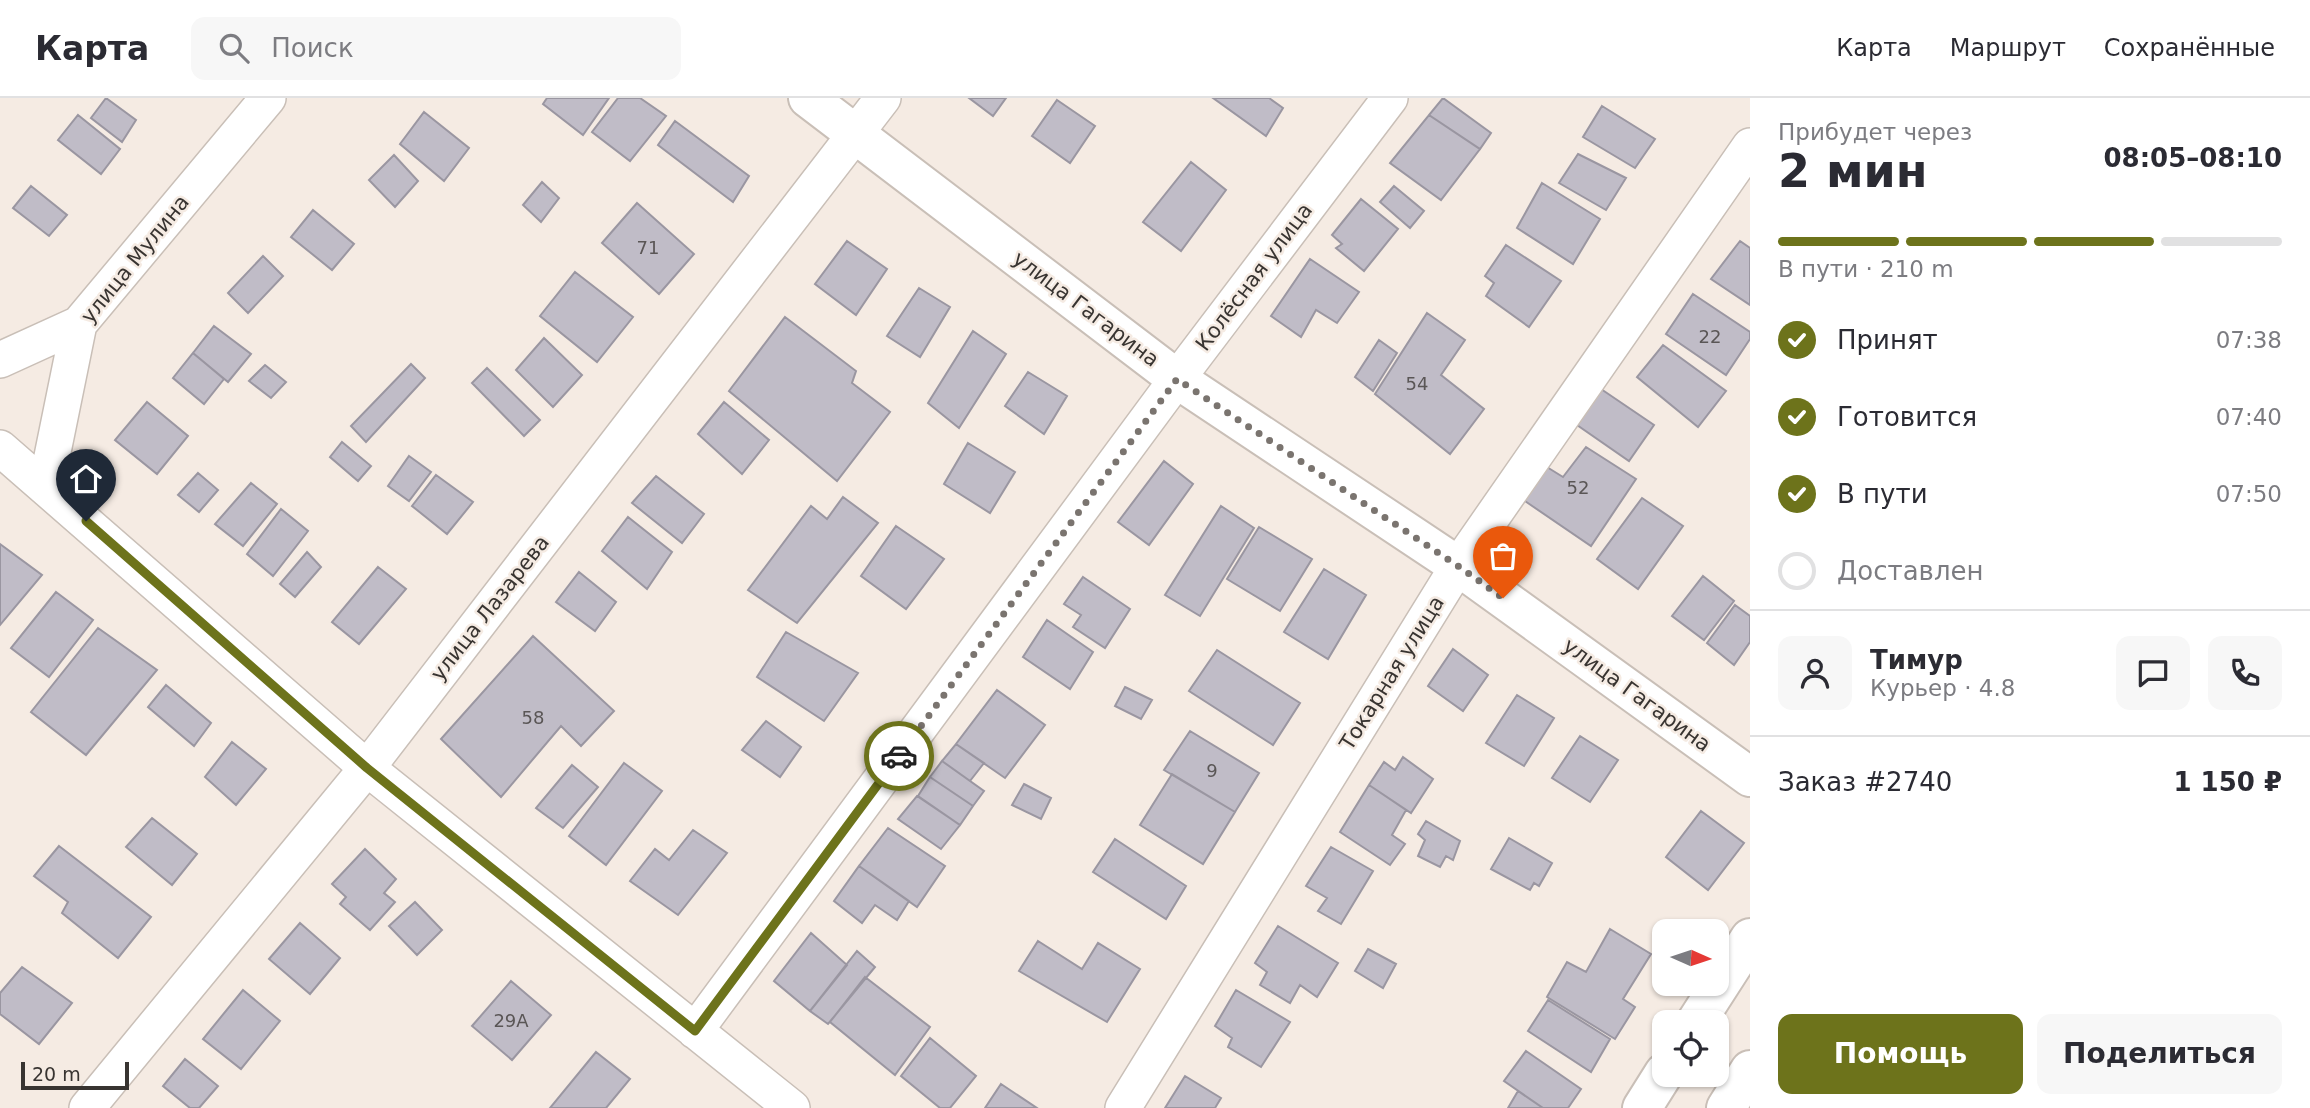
<!DOCTYPE html>
<html lang="ru">
<meta charset="utf-8">
<style>
:root{--surface:#fff;--page:#f7f7f7;--text:#2b2b33;--muted:#7c7c81;--line:#e1e1e2;--accent:#6d731b}
body{margin:0;font-family:"DejaVu Sans",sans-serif;background:var(--page);color:var(--text);height:100vh;display:flex;flex-direction:column;font-size:26px;white-space:nowrap}
*{box-sizing:border-box;margin:0}
p{font-size:23px;color:var(--muted)}
.icon{flex:none;width:38px;height:38px;fill:none;stroke:currentColor;stroke-width:2;stroke-linecap:round;stroke-linejoin:round}
.map{position:relative;flex:1;overflow:hidden}
.details{display:flex;flex-direction:column;background:var(--surface);width:560px}
.details>*{flex:none}
.needle{width:46px;rotate:93deg}
.controls{position:absolute;left:1652px;top:821px;display:grid;gap:14px}
.controls a{display:grid;place-items:center;width:77px;height:77px;border-radius:14px;background:var(--surface);box-shadow:0 2px 5px #0004;font-size:35px}
.scale{position:absolute;left:21px;bottom:18px;width:108px;box-sizing:border-box;padding-left:7px;border:4px solid #383431;border-top:0;font-size:19px;line-height:24px;white-space:nowrap;color:#383431;-webkit-text-stroke:5px #f5ebe3;paint-order:stroke}
.pin{position:absolute;display:grid;place-items:center;width:60px;height:60px;color:#fff;margin:-72px -30px;border-radius:50% 50% 50% 0;rotate:-45deg;box-shadow:0 0 7px #0007}
.pin .icon{rotate:45deg}
.courier{position:absolute;display:grid;place-items:center;width:70px;height:70px;margin:-35px;border:5px solid #6d731b;border-radius:50%;background:#fff;color:#222;box-shadow:0 2px 9px #0007}
.overview em{font-style:normal;font-weight:600}
.overview div{display:flex;flex-direction:column-reverse}
.overview{display:flex;align-items:center;justify-content:space-between;height:119px;padding:0 28px}
h1{font-size:46px;font-weight:600;line-height:52px}
.bar{display:grid;grid-template-columns:repeat(4,1fr);gap:10px 7px;align-content:center;height:84px;padding:0 28px}
.bar i{height:9px;border-radius:5px;background:var(--line)}
.bar .on{background:var(--accent)}
.bar p{grid-column:span 4}
.line{display:flex;align-items:center;gap:18px;padding:0 28px;border-top:2px solid var(--line)}
.line div{flex:1}
.round{display:grid;place-items:center;flex:none;width:74px;height:74px;border-radius:14px;background:var(--page)}
ol{padding:0 28px;list-style:none}
li{display:flex;align-items:center;gap:21px;height:77px}
li p{margin-inline-start:auto}
li .icon{padding:7px;border-radius:50%;background:var(--accent);color:#fff;stroke-width:4}
li:last-child{color:var(--muted)}
li i{width:38px;height:38px;border:4px solid var(--line);border-radius:50%}
.action{display:flex;gap:14px;margin-top:auto;padding:14px 28px}
.action a{flex:1;height:80px;border-radius:14px;background:var(--accent);color:#fff;font-size:28px;font-weight:600;line-height:80px;text-align:center}
.action a+a{background:var(--page);color:var(--text)}
header{display:flex;align-items:center;gap:42px;box-sizing:border-box;height:98px;padding:0 35px;background:var(--surface);border-bottom:2px solid var(--line)}
header strong{font-size:33px}
nav{display:flex;gap:38px;margin-inline-start:auto;font-size:24px}
.search{width:490px;height:63px;background:var(--page);display:flex;align-items:center;gap:18px;box-sizing:border-box;padding:0 24px;border-radius:14px;color:var(--muted);font-size:26px}
main{display:flex;flex:1;min-height:0}
.map>svg:first-child{display:block}
.building{fill:#c0bcc7;stroke:#9a96a1;stroke-width:2}
.lines{fill:none;stroke-linecap:round;stroke-linejoin:round}
.minor-casing{stroke:#c9bfb7;stroke-width:38}
.tertiary-casing{stroke:#c9bfb7;stroke-width:42}
.minor{stroke:#fff;stroke-width:35}
.tertiary{stroke:#fff;stroke-width:38}
.done{stroke:#7a746f;stroke-width:7;stroke-dasharray:0 12.6}
.route{stroke:#6d731b;stroke-width:9}
.labels{text-anchor:middle;stroke-width:5;stroke-linejoin:round;paint-order:stroke}
.number-label{font-size:18px;fill:#5a5656}
.street-label{font-size:21px;fill:#383431;stroke:#f5ebe3}
</style>
<header>
<strong>Карта</strong>
<div class="search"><svg class="icon" aria-label="search" viewBox="0 0 24 24"><circle cx="10" cy="10" r="6"/><path d="M15 15l6 6"/></svg>Поиск</div>
<nav><a>Карта</a><a>Маршрут</a><a>Сохранённые</a></nav>
</header>
<main>
<div class="map">
<svg width="1750" height="1010" viewBox="0 0 1750 1010">
<rect width="100%" height="100%" fill="#f5ebe3"/>
<path class="building" d="M 106,0 L 136,22 L 122,44 L 91,20 Z
M 547,0 L 609,0 L 583,37 L 543,6 Z
M 618,0 L 640,0 L 666,18 L 630,63 L 592,34 Z
M 969,0 L 1006,0 L 993,18 Z
M 1213,0 L 1269,0 L 1283,10 L 1266,38 Z
M 1443,0 L 1491,35 L 1480,51 L 1429,17 Z
M 1057,2 L 1095,28 L 1070,65 L 1032,38 Z
M 1602,8 L 1655,41 L 1635,70 L 1583,39 Z
M 424,14 L 469,50 L 444,83 L 400,46 Z
M 78,17 L 120,51 L 101,76 L 58,42 Z
M 1429,17 L 1480,51 L 1441,102 L 1390,65 Z
M 675,23 L 749,78 L 733,104 L 658,47 Z
M 1578,56 L 1626,80 L 1606,112 L 1559,85 Z
M 394,57 L 418,83 L 395,109 L 369,82 Z
M 1191,64 L 1226,92 L 1181,153 L 1143,124 Z
M 542,84 L 559,100 L 541,124 L 523,107 Z
M 1542,85 L 1600,121 L 1573,166 L 1517,130 Z
M 31,88 L 67,117 L 49,138 L 13,110 Z
M 1394,88 L 1424,113 L 1410,130 L 1380,104 Z
M 1361,101 L 1398,131 L 1364,173 L 1336,150 L 1342,146 L 1332,137 Z
M 637,105 L 694,156 L 659,196 L 602,145 Z
M 313,112 L 354,146 L 332,172 L 291,139 Z
M 847,143 L 887,171 L 856,217 L 815,186 Z
M 1740,143 L 1750,150 L 1750,207 L 1711,181 Z
M 1506,147 L 1561,183 L 1529,229 L 1486,198 L 1494,185 L 1485,178 Z
M 263,158 L 283,178 L 248,215 L 228,195 Z
M 1310,161 L 1359,194 L 1337,225 L 1316,212 L 1301,239 L 1271,218 Z
M 575,174 L 633,219 L 597,264 L 540,218 Z
M 919,190 L 950,209 L 920,259 L 887,238 Z
M 1693,196 L 1750,234 L 1750,241 L 1726,277 L 1666,236 Z
M 1427,215 L 1465,242 L 1441,277 L 1484,311 L 1450,356 L 1375,296 Z
M 785,219 L 856,273 L 852,285 L 890,314 L 837,383 L 729,293 Z
M 214,228 L 251,256 L 228,284 L 193,255 Z
M 973,233 L 1006,256 L 959,330 L 928,305 Z
M 544,240 L 582,277 L 553,309 L 516,272 Z
M 1379,242 L 1397,255 L 1373,293 L 1355,279 Z
M 1663,247 L 1726,293 L 1698,329 L 1637,279 Z
M 193,255 L 224,281 L 204,306 L 173,280 Z
M 411,266 L 425,280 L 366,344 L 351,328 Z
M 265,267 L 286,284 L 271,300 L 249,283 Z
M 487,270 L 540,322 L 524,338 L 472,285 Z
M 1028,274 L 1067,298 L 1044,336 L 1005,308 Z
M 1601,291 L 1654,327 L 1629,363 L 1577,327 Z
M 147,304 L 188,338 L 157,376 L 115,342 Z
M 724,304 L 769,342 L 742,376 L 698,336 Z
M 342,344 L 371,368 L 358,383 L 330,359 Z
M 968,345 L 1015,374 L 990,415 L 944,386 Z
M 1586,349 L 1636,381 L 1591,448 L 1519,399 L 1542,366 L 1563,379 Z
M 409,358 L 431,374 L 409,403 L 388,388 Z
M 1164,363 L 1193,386 L 1149,447 L 1118,424 Z
M 198,375 L 218,392 L 199,414 L 178,397 Z
M 436,377 L 473,404 L 447,436 L 412,408 Z
M 656,378 L 704,416 L 682,445 L 632,405 Z
M 251,385 L 277,406 L 243,448 L 215,426 Z
M 843,399 L 878,425 L 797,525 L 748,492 L 811,408 L 827,421 Z
M 1642,400 L 1683,428 L 1638,491 L 1597,461 Z
M 1221,408 L 1254,430 L 1200,518 L 1165,497 Z
M 281,411 L 308,433 L 273,478 L 247,456 Z
M 628,419 L 672,454 L 647,491 L 602,453 Z
M 896,428 L 944,461 L 906,511 L 861,478 Z
M 1259,429 L 1312,461 L 1280,513 L 1227,481 Z
M 0,446 L 42,477 L 0,527 Z
M 307,454 L 321,469 L 295,499 L 280,486 Z
M 378,469 L 406,491 L 359,546 L 332,524 Z
M 1324,471 L 1366,497 L 1328,561 L 1284,534 Z
M 579,474 L 616,504 L 595,533 L 556,504 Z
M 1703,478 L 1734,503 L 1704,542 L 1672,518 Z
M 1083,479 L 1130,511 L 1105,550 L 1073,529 L 1081,517 L 1064,506 Z
M 56,494 L 93,522 L 49,579 L 11,550 Z
M 1735,507 L 1750,518 L 1750,544 L 1734,567 L 1707,545 Z
M 1047,522 L 1093,554 L 1070,591 L 1023,559 Z
M 98,530 L 157,572 L 86,657 L 31,614 Z
M 786,534 L 858,575 L 824,623 L 757,579 Z
M 533,538 L 614,613 L 581,648 L 561,628 L 501,699 L 441,641 Z
M 1453,551 L 1488,577 L 1463,613 L 1428,588 Z
M 1217,552 L 1300,605 L 1273,647 L 1189,593 Z
M 166,587 L 211,625 L 194,648 L 148,609 Z
M 1125,589 L 1152,602 L 1141,621 L 1115,608 Z
M 997,592 L 1045,627 L 1005,680 L 956,646 Z
M 1517,597 L 1554,620 L 1524,668 L 1486,645 Z
M 766,623 L 801,649 L 780,679 L 742,652 Z
M 1190,633 L 1259,675 L 1235,714 L 1164,672 Z
M 1580,638 L 1618,662 L 1590,704 L 1552,680 Z
M 232,644 L 266,671 L 236,707 L 205,679 Z
M 956,646 L 984,665 L 970,683 L 942,663 Z
M 1403,659 L 1433,681 L 1411,715 L 1369,687 L 1384,664 L 1395,672 Z
M 942,663 L 984,693 L 973,708 L 930,679 Z
M 624,665 L 662,693 L 606,767 L 569,738 Z
M 572,667 L 598,689 L 563,730 L 536,710 Z
M 1172,676 L 1235,714 L 1203,766 L 1140,727 Z
M 930,679 L 973,708 L 960,727 L 918,698 Z
M 1024,686 L 1051,700 L 1041,721 L 1012,707 Z
M 1369,687 L 1406,712 L 1392,737 L 1405,746 L 1390,767 L 1340,734 Z
M 917,698 L 960,727 L 941,751 L 898,721 Z
M 1701,713 L 1744,745 L 1708,792 L 1666,759 Z
M 152,720 L 197,756 L 172,787 L 126,749 Z
M 1426,723 L 1460,743 L 1453,762 L 1446,758 L 1440,769 L 1418,758 L 1425,742 L 1418,736 Z
M 888,730 L 945,768 L 917,809 L 859,768 Z
M 693,732 L 727,755 L 678,817 L 630,783 L 655,751 L 669,762 Z
M 1509,740 L 1552,765 L 1539,788 L 1534,785 L 1530,792 L 1491,771 Z
M 1115,741 L 1186,788 L 1166,821 L 1093,774 Z
M 59,748 L 151,819 L 118,860 L 62,815 L 68,804 L 34,778 Z
M 1331,749 L 1373,773 L 1341,826 L 1318,813 L 1327,800 L 1306,788 Z
M 365,751 L 396,781 L 384,795 L 395,804 L 370,832 L 340,806 L 346,799 L 332,786 Z
M 859,768 L 909,803 L 897,822 L 875,807 L 862,825 L 834,803 Z
M 415,804 L 442,832 L 417,857 L 389,828 Z
M 300,825 L 340,860 L 310,896 L 269,861 Z
M 1278,828 L 1338,865 L 1317,899 L 1300,887 L 1290,905 L 1260,887 L 1267,874 L 1255,865 Z
M 1610,831 L 1651,856 L 1623,901 L 1635,909 L 1615,941 L 1547,899 L 1567,864 L 1586,874 Z
M 811,835 L 847,867 L 810,913 L 774,883 Z
M 1038,843 L 1082,871 L 1098,845 L 1140,871 L 1107,924 L 1019,873 Z
M 1368,851 L 1396,866 L 1383,890 L 1355,873 Z
M 857,853 L 875,869 L 828,926 L 810,913 Z
M 22,869 L 72,905 L 39,946 L 0,916 L 0,895 Z
M 865,879 L 930,929 L 895,977 L 830,924 Z
M 511,883 L 551,917 L 512,962 L 472,928 Z
M 243,892 L 280,923 L 241,971 L 203,941 Z
M 1236,892 L 1290,924 L 1261,969 L 1228,949 L 1232,940 L 1215,928 Z
M 1548,902 L 1610,941 L 1591,974 L 1528,933 Z
M 930,940 L 976,978 L 950,1010 L 940,1010 L 901,978 Z
M 1526,953 L 1581,991 L 1568,1010 L 1543,1010 L 1504,983 Z
M 596,954 L 630,981 L 606,1010 L 550,1010 Z
M 185,961 L 218,988 L 199,1010 L 190,1010 L 163,988 Z
M 1185,978 L 1221,1000 L 1215,1010 L 1165,1010 Z
M 1001,986 L 1037,1010 L 985,1010 Z
M 1518,993 L 1543,1010 L 1508,1010 Z"/>
<g class="lines">
<g class="minor-casing">
<path id="minor" d="M 0,262 L 79,226
M 0,350 L 367,670 L 792,1010
M 46,388 L 79,226 L 268,0
M 695,933 L 1177,281 L 1390,0
M 87,1010 L 367,670 L 883,0
M 1123,1010 L 1458,468 L 1750,48"/>
</g>
<g class="tertiary-casing">
<path id="tertiary" d="M 808,0 L 1177,281 L 1458,468 L 1750,679
M 1696,924 L 1750,840
M 1642,1010 L 1664,975
M 1726,1010 L 1750,972"/>
</g>
<use href="#minor" class="minor"/>
<use href="#tertiary" class="tertiary"/>
</g>
<g class="lines">
<path class="done" d="M 899,658 L 1177,281 L 1458,468 L 1503,500"/>
<path class="route" d="M 86,423 L 367,670 L 695,933 L 899,658"/>
</g>
<g class="labels">
<g class="number-label">
<text x="648" y="156">71</text>
<text x="1710" y="245">22</text>
<text x="1417" y="292">54</text>
<text x="1578" y="396">52</text>
<text x="533" y="626">58</text>
<text x="1212" y="679">9</text>
<text x="511" y="929">29А</text>
</g>
<g class="street-label">
<text transform="translate(135 161) rotate(-51)" y="7">улица Мулина</text>
<text transform="translate(1254 179) rotate(-53)" y="7">Колёсная улица</text>
<text transform="translate(1086 211) rotate(37)" y="7">улица Гагарина</text>
<text transform="translate(490 510) rotate(-52)" y="7">улица Лазарева</text>
<text transform="translate(1392 575) rotate(-58)" y="7">Токарная улица</text>
<text transform="translate(1637 597) rotate(36)" y="7">улица Гагарина</text>
</g>
</g>
</svg>
<div class="controls">
<a><svg class="needle" viewBox="-14 -14 28 28"><path d="M0-13l5 13h-10z" fill="#e53935"/><path d="M0 13l5-13h-10z" fill="#7c7c81"/></svg></a>
<a><svg class="icon" aria-label="locate" viewBox="0 0 24 24"><circle cx="12" cy="12" r="6"/><path d="M12 2v4M12 18v4M2 12h4M18 12h4"/></svg></a>
</div>
<div class="scale">20 m</div>
<div class="pin" style="left:1503px;top:500px;background:#ea580c"><svg class="icon" aria-label="bag" viewBox="0 0 24 24"><path d="M5 8h14l-1 12H6zM9 8a3 3 0 0 1 6 0"/></svg></div>
<div class="pin" style="left:86px;top:423px;background:#1f2937"><svg class="icon" aria-label="home" viewBox="0 0 24 24"><path d="M3 11l9-7 9 7M6 9v11h12V9"/></svg></div>
<div class="courier" style="left:899px;top:658px"><svg class="icon" aria-label="car" viewBox="0 0 24 24"><path d="M5 17H2v-5l4-1 3-4h7l3 4 3 1v5h-3M9 17h6M6 11h13"/><circle cx="7" cy="17" r="2"/><circle cx="17" cy="17" r="2"/></svg></div>
</div>
<section class="details">
<div class="overview"><div><h1>2 мин</h1><p>Прибудет через</p></div><em>08:05–08:10</em></div>
<div class="bar"><i class="on"></i><i class="on"></i><i class="on"></i><i></i><p>В пути · 210 m</p></div>
<ol>
<li><svg class="icon" aria-label="check" viewBox="0 0 24 24"><path d="M5 12l5 5 9-10"/></svg>Принят<p>07:38</p></li>
<li><svg class="icon" aria-label="check" viewBox="0 0 24 24"><path d="M5 12l5 5 9-10"/></svg>Готовится<p>07:40</p></li>
<li><svg class="icon" aria-label="check" viewBox="0 0 24 24"><path d="M5 12l5 5 9-10"/></svg>В пути<p>07:50</p></li>
<li><i></i>Доставлен</li>
</ol>
<div class="line" style="height:126px"><a class="round"><svg class="icon" aria-label="person" viewBox="0 0 24 24"><circle cx="12" cy="8" r="4"/><path d="M4 21q1-7 8-7t8 7"/></svg></a><div><b>Тимур</b><p>Курьер · 4.8</p></div><a class="round"><svg class="icon" aria-label="chat" viewBox="0 0 24 24"><path d="M4 5h16v11H9l-5 4z"/></svg></a><a class="round"><svg class="icon" aria-label="phone" viewBox="0 0 24 24"><path d="M5 4h4l2 5-3 2q2 4 5 5l2-3 5 2v4C11 20 4 13 5 4z"/></svg></a></div>
<div class="line" style="height:91px"><div>Заказ #2740</div><b>1 150 ₽</b></div>
<div class="action"><a>Помощь</a><a>Поделиться</a></div>
</section>
</main>
